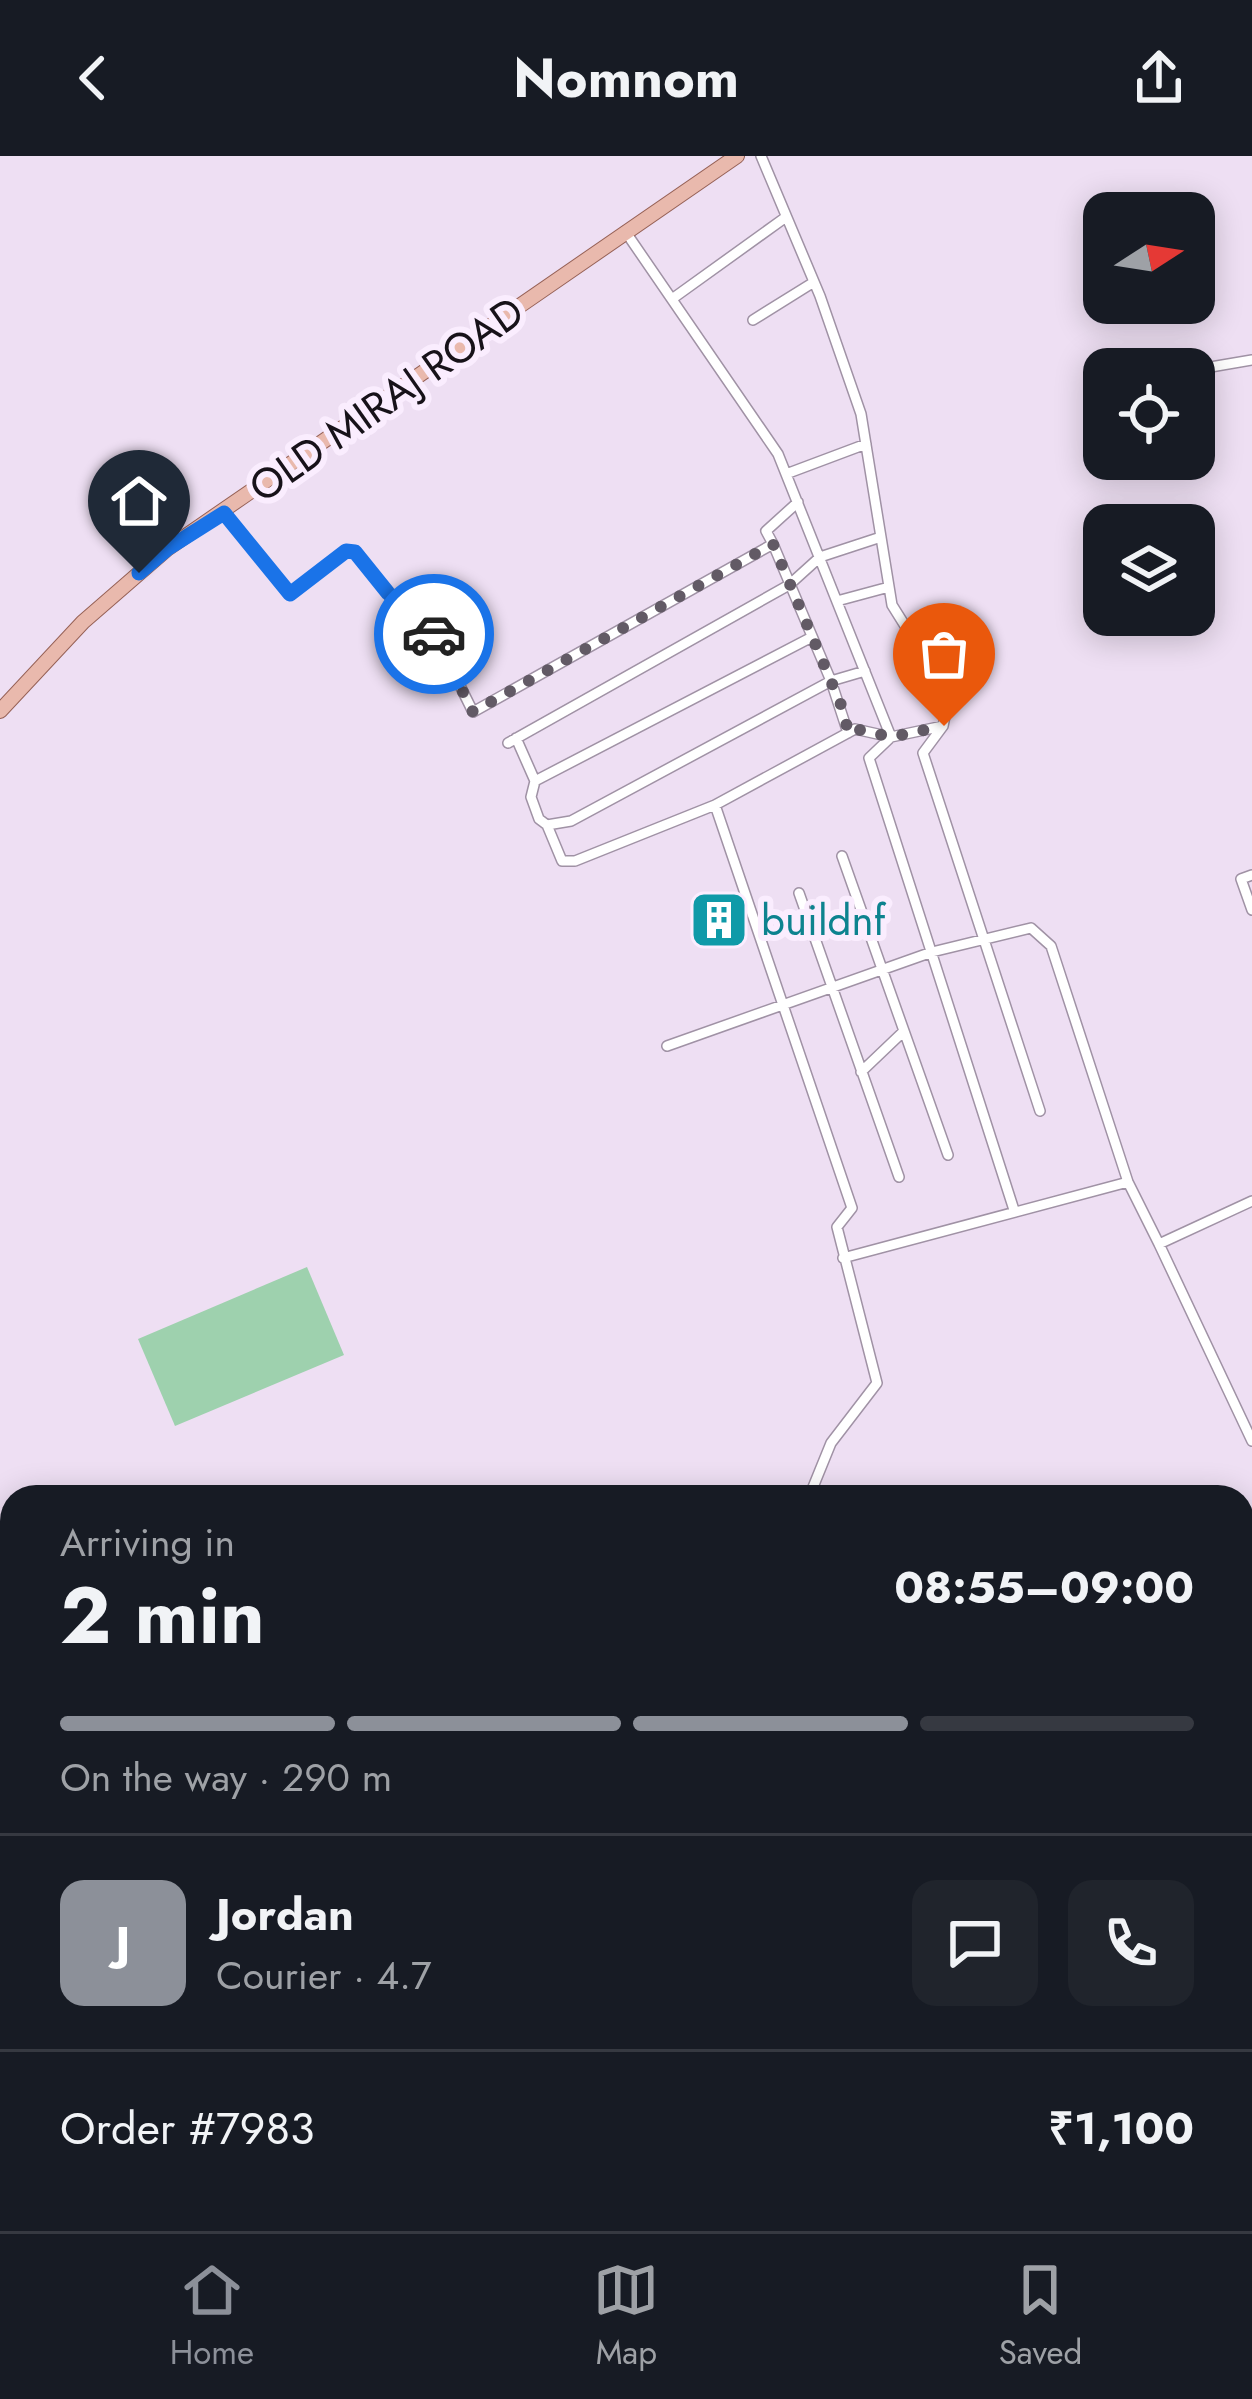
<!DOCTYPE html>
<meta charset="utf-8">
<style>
:root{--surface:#171b24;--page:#20242c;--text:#f1f3f6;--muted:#9ea1a6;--line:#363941;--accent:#8c9099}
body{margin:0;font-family:Jost,sans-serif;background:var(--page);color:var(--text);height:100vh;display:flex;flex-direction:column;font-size:45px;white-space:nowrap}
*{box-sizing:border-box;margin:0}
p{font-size:39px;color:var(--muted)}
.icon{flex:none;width:66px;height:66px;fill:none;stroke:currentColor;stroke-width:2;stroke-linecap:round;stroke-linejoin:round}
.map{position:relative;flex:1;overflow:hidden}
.side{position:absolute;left:0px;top:1329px;width:1254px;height:747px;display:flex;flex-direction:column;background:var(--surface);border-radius:36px 36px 0 0;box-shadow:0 6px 30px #0003}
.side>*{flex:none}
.needle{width:78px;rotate:78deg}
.controls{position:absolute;left:1083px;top:36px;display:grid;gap:24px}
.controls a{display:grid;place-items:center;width:132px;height:132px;border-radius:24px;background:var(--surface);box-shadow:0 6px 30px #0003;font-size:60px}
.pin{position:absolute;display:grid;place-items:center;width:102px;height:102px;color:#fff;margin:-123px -51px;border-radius:50% 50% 50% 0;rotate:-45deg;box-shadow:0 0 12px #0007}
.pin .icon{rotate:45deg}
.courier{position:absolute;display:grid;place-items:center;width:120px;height:120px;margin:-60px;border:9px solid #1a73e8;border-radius:50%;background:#fff;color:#222;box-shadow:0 3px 15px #0007}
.head em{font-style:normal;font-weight:700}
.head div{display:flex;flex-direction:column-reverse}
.head{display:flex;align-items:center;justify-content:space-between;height:204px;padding:0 60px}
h1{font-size:78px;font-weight:700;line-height:90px}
.bar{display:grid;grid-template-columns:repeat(4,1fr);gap:18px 12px;align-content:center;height:144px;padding:0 60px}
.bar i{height:15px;border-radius:9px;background:var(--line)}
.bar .on{background:var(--accent)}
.bar p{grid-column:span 4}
.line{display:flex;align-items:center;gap:30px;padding:0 60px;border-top:3px solid var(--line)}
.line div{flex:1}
.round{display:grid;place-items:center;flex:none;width:126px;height:126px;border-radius:24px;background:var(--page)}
header{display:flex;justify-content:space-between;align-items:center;height:156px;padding:0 60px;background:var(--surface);font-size:54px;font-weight:700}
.menu{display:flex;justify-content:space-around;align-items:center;height:168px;border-top:3px solid var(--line);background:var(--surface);font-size:33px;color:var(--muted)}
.menu a{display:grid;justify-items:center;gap:6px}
.menu .on{color:var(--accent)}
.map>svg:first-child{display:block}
.green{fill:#9ed1ae}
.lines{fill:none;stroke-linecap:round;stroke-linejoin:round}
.street-casing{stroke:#a092a5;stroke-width:12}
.secondary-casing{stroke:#a092a5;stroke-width:15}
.primary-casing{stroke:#966156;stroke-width:16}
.street{stroke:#fff;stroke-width:9}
.secondary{stroke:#fff;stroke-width:12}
.primary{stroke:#e9b9ad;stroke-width:14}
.done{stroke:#625a65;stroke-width:12;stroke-dasharray:0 21.6}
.route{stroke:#1a73e8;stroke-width:15}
.labels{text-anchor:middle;stroke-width:12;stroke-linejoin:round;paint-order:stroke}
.street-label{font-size:42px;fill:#171219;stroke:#faedfe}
.culture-label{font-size:42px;fill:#0d838f;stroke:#faedfe;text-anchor:start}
</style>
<header><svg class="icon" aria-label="back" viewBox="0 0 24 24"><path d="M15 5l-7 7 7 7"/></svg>Nomnom<svg class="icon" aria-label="share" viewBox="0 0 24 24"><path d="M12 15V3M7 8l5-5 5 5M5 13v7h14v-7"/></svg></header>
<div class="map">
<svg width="1252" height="2075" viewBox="0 0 1252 2075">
<rect width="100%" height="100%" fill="#eedff3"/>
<path class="green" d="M 307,1111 L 344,1199 L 175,1270 L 138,1183 Z"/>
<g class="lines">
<g class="street-casing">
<path id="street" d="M 761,0 L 820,140 L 861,258 L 892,449 L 949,540 L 943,570 L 923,597 L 1040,955
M 625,75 L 778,298 L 891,581 L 869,602 L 1014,1054
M 672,143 L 786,61
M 753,164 L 814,126
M 1199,213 L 1252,204
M 786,318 L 866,288
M 224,357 L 290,438 L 346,396 L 355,396 L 388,437 L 432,473 L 473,556 L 773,388 L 766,375 L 798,346
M 837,445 L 889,431
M 848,577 L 831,525 L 865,515
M 516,582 L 535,625 L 531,641 L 539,663 L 547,669 L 562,705 L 575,705 L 715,649
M 508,587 L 789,429 L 820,401 L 881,381
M 535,625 L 812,481
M 547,669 L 571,665 L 831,525 L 773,388
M 842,700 L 948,999
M 1252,719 L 1241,723 L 1252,754
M 799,737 L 899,1021
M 667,890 L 932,796 L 1031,772 L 1051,790 L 1128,1026 L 1159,1088 L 1252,1045
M 861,916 L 904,875
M 1159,1088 L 1252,1285
M 843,1102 L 1128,1026
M 809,1341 L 831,1287 L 877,1227 L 837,1071 L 852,1052 L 715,649 L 855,573 L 891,581 L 943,570
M 0,1617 L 10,1655
M 0,1994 L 12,1996
M 61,2064 L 66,2075
M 277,2064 L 280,2075
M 735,2064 L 736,2075
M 973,2064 L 974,2075
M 1082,2064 L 1112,2075"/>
</g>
<g class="secondary-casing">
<path id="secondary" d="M 1242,1889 L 1252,1886
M 222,2075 L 246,2064"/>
</g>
<g class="primary-casing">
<path id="primary" d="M 0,555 L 83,466 L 167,393 L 737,0"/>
</g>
<use href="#street" class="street"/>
<use href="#secondary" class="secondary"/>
<use href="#primary" class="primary"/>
</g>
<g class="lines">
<path class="done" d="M 434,478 L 473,556 L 773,388 L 844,556 L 848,577 L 855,573 L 891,581 L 944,570"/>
<path class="route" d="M 139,417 L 167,393 L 224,357 L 290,438 L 346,395 L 355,396 L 388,437 L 434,478"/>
</g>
<defs>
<g id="building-square" transform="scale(3)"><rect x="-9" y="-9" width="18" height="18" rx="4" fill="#0f9aa8" stroke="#faedfe"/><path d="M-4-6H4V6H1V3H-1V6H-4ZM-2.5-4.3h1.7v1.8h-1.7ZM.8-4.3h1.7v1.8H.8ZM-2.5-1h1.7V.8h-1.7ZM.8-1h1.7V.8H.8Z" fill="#fff"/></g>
</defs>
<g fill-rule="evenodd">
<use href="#building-square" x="719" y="764"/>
</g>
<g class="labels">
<g class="street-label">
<text transform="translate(386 243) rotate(-35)" y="15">OLD MIRAJ ROAD</text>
</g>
<g class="culture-label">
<text x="761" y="779">buildnf</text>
</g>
</g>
</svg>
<div class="controls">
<a><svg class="needle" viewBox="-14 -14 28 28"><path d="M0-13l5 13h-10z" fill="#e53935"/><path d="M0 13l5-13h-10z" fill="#9ea1a6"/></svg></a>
<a><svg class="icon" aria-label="locate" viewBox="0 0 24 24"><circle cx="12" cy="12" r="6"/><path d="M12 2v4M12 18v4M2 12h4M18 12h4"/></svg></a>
<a><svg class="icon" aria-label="layers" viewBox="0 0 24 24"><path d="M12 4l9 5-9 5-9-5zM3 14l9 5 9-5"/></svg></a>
</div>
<div class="pin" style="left:944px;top:570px;background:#ea580c"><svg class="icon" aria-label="bag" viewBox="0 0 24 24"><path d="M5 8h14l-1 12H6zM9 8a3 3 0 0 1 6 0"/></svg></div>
<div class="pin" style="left:139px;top:417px;background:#1f2937"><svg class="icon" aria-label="home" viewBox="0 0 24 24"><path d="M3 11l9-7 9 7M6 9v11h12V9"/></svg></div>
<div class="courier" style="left:434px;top:478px"><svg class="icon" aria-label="car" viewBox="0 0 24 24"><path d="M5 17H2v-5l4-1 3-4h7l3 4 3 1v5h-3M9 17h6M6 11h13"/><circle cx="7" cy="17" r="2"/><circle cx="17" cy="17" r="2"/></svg></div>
<section class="side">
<div class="head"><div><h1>2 min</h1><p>Arriving in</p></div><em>08:55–09:00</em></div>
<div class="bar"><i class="on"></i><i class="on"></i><i class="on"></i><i></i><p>On the way · 290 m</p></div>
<div class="line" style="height:216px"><b class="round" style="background:var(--accent);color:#fff">J</b><div><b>Jordan</b><p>Courier · 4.7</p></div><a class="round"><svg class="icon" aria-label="chat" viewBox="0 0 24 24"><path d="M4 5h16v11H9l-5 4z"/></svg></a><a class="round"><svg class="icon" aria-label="phone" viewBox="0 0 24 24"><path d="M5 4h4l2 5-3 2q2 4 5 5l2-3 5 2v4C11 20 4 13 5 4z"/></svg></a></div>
<div class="line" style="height:156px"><div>Order #7983</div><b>₹1,100</b></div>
</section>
</div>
<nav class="menu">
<a class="on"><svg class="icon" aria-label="home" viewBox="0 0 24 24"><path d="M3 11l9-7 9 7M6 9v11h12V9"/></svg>Home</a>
<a><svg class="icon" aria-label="map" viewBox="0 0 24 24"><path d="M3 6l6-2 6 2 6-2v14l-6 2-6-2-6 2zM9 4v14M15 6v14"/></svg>Map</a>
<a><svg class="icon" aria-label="saved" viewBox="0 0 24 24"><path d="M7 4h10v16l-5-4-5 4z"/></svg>Saved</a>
</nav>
